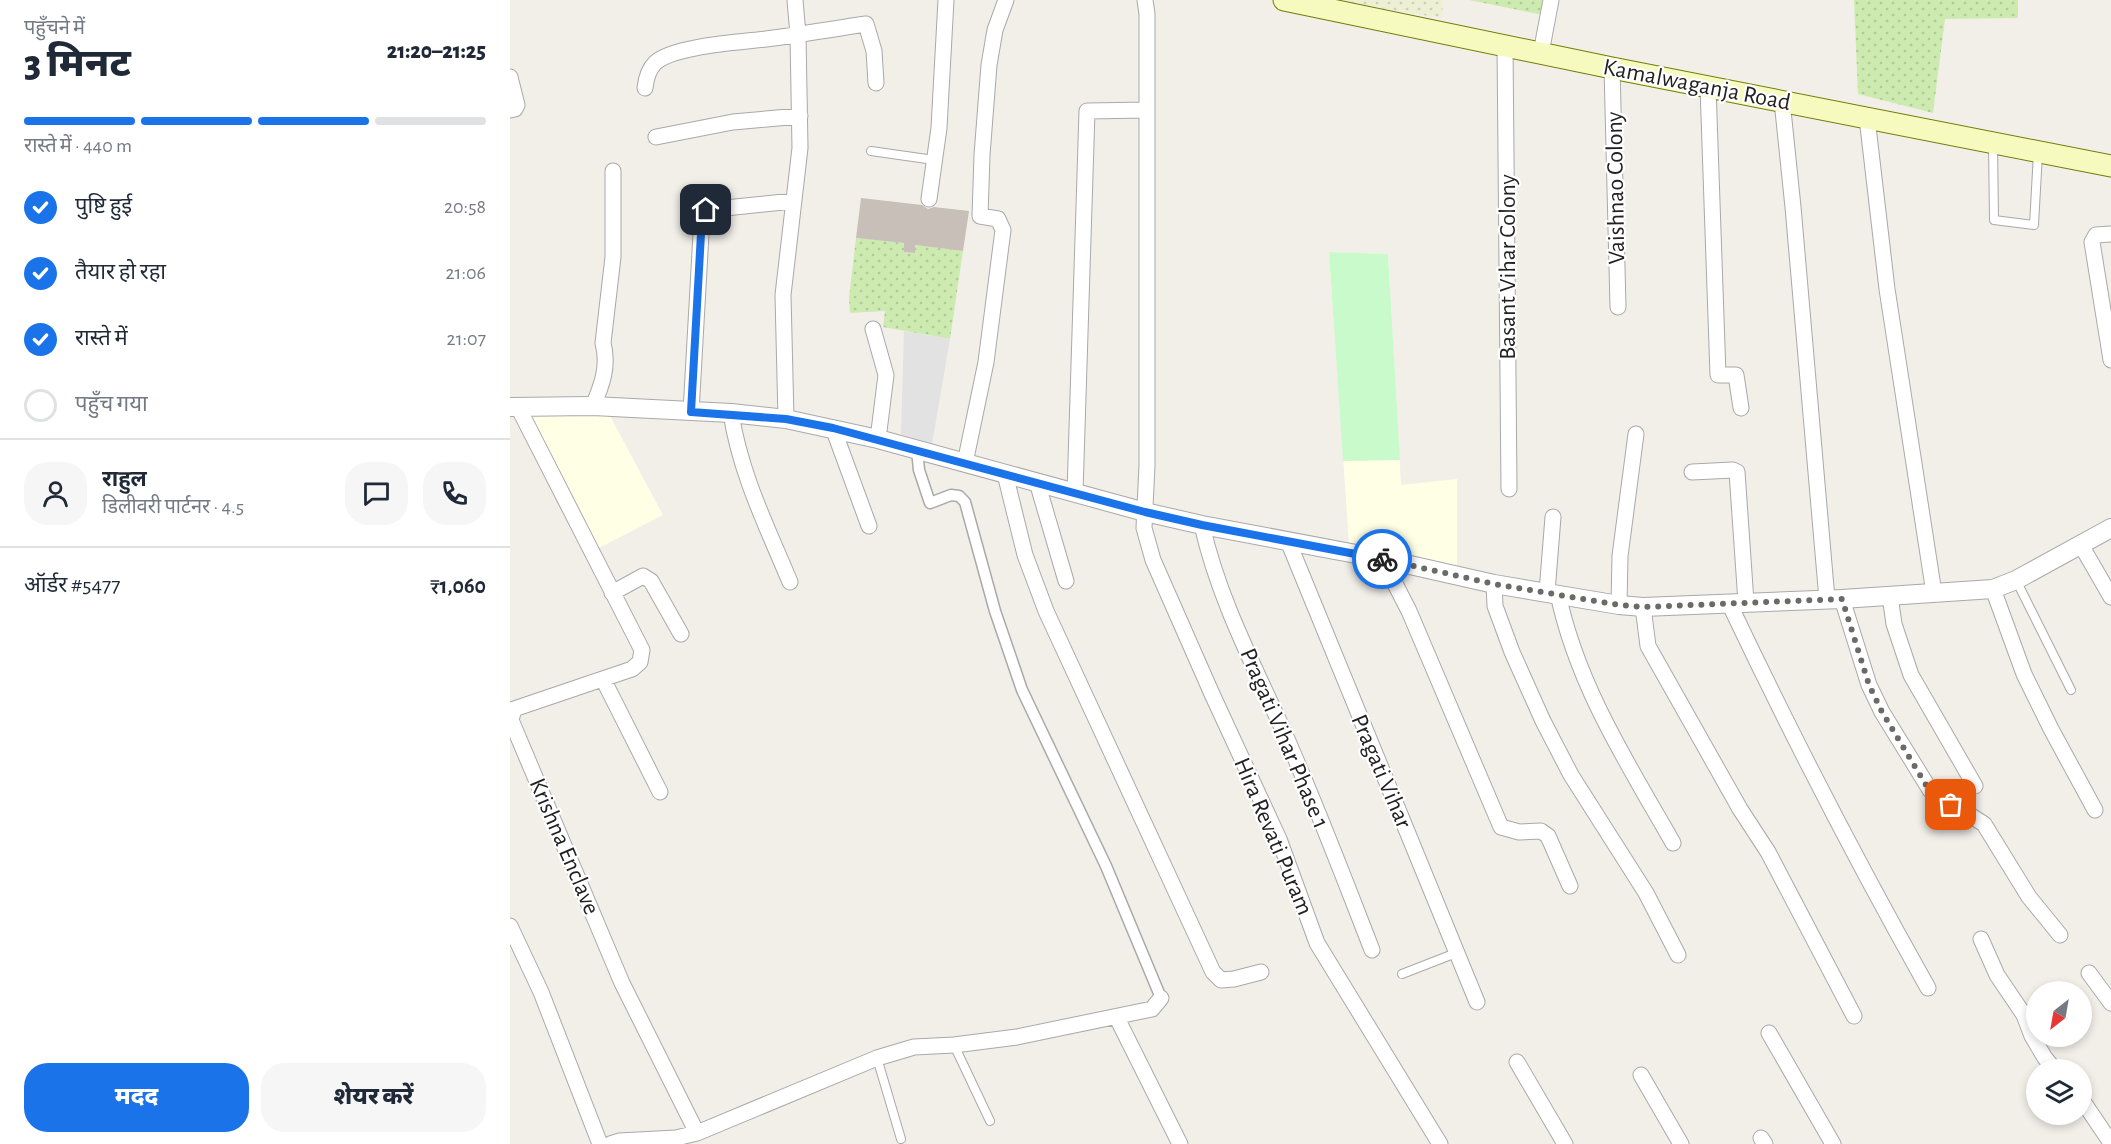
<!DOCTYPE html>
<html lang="hi">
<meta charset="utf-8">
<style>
:root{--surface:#fff;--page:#f6f6f7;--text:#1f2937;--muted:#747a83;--line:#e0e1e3;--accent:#1a73e8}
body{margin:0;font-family:"Alegreya Sans","Noto Sans Devanagari",sans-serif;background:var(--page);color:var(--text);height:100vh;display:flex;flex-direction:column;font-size:22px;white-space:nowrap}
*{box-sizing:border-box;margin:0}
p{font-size:20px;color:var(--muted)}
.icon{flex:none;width:33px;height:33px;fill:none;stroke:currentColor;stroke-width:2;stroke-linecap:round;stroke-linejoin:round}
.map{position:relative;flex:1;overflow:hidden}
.side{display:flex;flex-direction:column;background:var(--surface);width:510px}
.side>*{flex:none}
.needle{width:39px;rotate:211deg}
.controls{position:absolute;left:1516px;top:981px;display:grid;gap:12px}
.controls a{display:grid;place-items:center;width:66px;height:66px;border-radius:50%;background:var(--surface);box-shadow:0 3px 9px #0003;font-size:30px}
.pin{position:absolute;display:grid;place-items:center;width:51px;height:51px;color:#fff;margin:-26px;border-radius:12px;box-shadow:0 3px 9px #0006}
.courier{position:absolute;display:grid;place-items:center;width:60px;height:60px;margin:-30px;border:4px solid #1a73e8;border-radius:50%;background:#fff;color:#222;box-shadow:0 2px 8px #0007}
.head em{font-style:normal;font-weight:800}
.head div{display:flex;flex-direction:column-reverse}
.head{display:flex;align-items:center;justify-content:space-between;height:102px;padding:0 24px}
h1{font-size:39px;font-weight:800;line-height:45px}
.bar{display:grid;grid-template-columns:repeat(4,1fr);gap:9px 6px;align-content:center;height:72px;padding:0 24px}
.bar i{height:8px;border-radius:4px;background:var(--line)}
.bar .active{background:var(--accent)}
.bar p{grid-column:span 4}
.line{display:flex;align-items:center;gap:15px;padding:0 24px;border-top:2px solid var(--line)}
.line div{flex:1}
.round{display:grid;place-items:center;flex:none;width:63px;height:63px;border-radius:24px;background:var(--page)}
ol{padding:0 24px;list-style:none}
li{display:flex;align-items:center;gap:18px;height:66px}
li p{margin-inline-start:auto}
li .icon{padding:6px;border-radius:50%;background:var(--accent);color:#fff;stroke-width:4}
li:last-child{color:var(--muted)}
li i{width:33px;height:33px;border:3px solid var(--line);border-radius:50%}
.button{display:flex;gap:12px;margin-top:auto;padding:12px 24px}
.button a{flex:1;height:69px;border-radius:24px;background:var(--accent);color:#fff;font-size:24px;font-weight:800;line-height:69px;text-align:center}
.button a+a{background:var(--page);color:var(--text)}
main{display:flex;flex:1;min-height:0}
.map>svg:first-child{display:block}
.education{fill:#ffffe5}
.farmland{fill:url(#farmland-dots)}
.grass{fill:url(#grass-dots)}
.park{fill:#c8facc}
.parking{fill:#e2e2e2}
.building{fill:#c7bfb8}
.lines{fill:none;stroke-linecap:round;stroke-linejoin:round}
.service-casing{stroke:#a9a9a9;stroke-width:10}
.pedestrian-casing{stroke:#a9a9a9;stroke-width:13}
.minor-casing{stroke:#a9a9a9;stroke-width:17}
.tertiary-casing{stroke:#a9a9a9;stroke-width:20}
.secondary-casing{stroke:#707d05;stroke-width:23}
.service{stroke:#fff;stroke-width:8}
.pedestrian{stroke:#fff;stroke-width:10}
.minor{stroke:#fff;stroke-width:15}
.tertiary{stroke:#fff;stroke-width:18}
.secondary{stroke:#f7fabf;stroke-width:21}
.done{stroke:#6b6a68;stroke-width:6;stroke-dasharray:0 10.8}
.route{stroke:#1a73e8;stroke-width:8}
.labels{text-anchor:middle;stroke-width:4.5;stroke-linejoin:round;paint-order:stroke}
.street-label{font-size:24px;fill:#222;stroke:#fff}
</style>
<main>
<section class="side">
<div class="head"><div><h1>3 मिनट</h1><p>पहुँचने में</p></div><em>21:20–21:25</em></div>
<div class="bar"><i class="active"></i><i class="active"></i><i class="active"></i><i></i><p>रास्ते में · 440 m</p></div>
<ol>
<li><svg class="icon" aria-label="check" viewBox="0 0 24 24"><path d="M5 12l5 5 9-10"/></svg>पुष्टि हुई<p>20:58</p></li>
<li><svg class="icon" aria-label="check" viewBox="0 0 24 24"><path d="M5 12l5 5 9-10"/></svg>तैयार हो रहा<p>21:06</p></li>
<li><svg class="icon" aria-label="check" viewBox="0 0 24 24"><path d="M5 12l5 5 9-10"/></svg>रास्ते में<p>21:07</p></li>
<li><i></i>पहुँच गया</li>
</ol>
<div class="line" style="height:108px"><a class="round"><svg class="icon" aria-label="person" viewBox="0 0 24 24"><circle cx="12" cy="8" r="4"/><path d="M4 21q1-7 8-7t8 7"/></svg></a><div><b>राहुल</b><p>डिलीवरी पार्टनर · 4.5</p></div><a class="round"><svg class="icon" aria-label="chat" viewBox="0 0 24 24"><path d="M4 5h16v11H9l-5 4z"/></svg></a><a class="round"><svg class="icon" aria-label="phone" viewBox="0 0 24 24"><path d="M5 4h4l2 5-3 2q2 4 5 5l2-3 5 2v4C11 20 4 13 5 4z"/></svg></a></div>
<div class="line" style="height:78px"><div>ऑर्डर #5477</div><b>₹1,060</b></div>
<div class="button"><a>मदद</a><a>शेयर करें</a></div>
</section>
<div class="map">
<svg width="1601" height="1144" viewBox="0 0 1601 1144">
<defs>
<pattern id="farmland-dots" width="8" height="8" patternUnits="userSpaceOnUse" patternTransform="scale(1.5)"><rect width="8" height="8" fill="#eef0d5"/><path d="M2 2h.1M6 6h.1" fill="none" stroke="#ccceb7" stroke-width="1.8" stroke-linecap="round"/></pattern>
<pattern id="grass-dots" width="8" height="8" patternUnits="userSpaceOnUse" patternTransform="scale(1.5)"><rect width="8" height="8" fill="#cdebb0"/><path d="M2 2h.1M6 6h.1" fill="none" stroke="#b0c997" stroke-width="1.8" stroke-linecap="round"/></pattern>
</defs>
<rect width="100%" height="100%" fill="#f2efe9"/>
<path class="education" d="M 819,252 L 878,254 L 891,485 L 947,479 L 947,567 L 839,544 Z
M 99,414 L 153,515 L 83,551 L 19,416 Z"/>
<path class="farmland" d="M 833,0 L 933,0 L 932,18 L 833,2 Z"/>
<path class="grass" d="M 959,0 L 1035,0 L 1033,15 Z
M 1344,0 L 1508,0 L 1508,18 L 1435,19 L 1423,113 L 1348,94 Z
M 346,238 L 395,243 L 394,252 L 404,253 L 405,245 L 453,251 L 440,339 L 373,327 L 375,311 L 340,313 L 339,298 Z"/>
<path class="park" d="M 819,252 L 878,254 L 890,460 L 833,461 Z"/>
<path class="parking" d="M 394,331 L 440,339 L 422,444 L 391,434 Z"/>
<path class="building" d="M 351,198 L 412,205 L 418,209 L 424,207 L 459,211 L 453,251 L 405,245 L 405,253 L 394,252 L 394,243 L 346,238 Z"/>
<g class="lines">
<g class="service-casing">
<path id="service" d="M 1483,143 L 1484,220 L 1524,225 L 1528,153
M 361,151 L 424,160
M 1506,580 L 1561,690
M 892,974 L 946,953
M 444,1045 L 480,1121
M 367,1058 L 391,1139"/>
</g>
<g class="pedestrian-casing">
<path id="pedestrian" d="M 407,450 L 409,470 L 420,503 L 441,495 L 449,496 L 455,502 L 485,611 L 512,690 L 596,866 L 651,998"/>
</g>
<g class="minor-casing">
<path id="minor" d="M 635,0 L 637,14 L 637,465 L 634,528 L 643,560 L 702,694 L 769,839 L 807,943 L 930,1144
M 995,45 L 999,489
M 1031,53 L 1041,0
M 1102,68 L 1108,307
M 0,77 L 7,105 L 5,109 L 0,110
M 1198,87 L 1208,375 L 1226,375 L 1231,408
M 135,88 C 136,79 138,70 145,63 C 162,46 231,42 256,39 C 289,35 322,29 356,24 L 364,51 L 366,83
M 1272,101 L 1283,207 L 1317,599
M 1357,118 L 1377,289 L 1424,593
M 146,137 L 223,122 L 290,116
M 419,199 L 429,128 L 436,0
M 1601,234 L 1586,235 L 1582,242 L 1601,360
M 363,329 L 376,375 L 368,439
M 83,406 C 92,385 99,366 93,343 L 103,257 L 103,171
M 8,407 L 132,650 L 130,662 L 122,669 L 4,709 L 1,720 L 112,983 L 187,1133
M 181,412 L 192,216 L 196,210 L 283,201
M 221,413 C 230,473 257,527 280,582
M 276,419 L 273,295 L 290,148 L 288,35 L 285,0
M 323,428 L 359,526
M 455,463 L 476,362 L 493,230 L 488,219 L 470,216 L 472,155 L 479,65 L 485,30 L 496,0
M 1182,472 L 1223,470 L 1227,472 L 1236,602
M 495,474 L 515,555 L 536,611 L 703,972 L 711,980 L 724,979 L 751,972
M 527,482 L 556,581
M 565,492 L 577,111 L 637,110
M 692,525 C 707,593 740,658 769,721 C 803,796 832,873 862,950
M 778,541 L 967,1002
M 1571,545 L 1601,597
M 878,560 L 879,572 L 899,611 L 991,827 L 1009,832 L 1031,831 L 1038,836 L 1060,886
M 984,584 L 985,606 L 1002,652 L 1033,721 L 1061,775 L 1136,893 L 1168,955
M 1483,589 L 1514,674 L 1541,729 L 1585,810
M 1037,592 L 1043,517
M 102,593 L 133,576 L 141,581 L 171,634
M 1048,594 C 1067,685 1118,764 1163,843
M 1380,596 L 1384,624 L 1401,675 L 1465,786
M 1332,599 L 1359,685 L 1372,712 L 1420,790 L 1474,824 L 1519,897 L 1550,935
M 1219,603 C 1281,734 1347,862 1418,988
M 1109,605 L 1110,556 L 1126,434
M 1133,607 L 1138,646 L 1230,809 L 1258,852 L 1344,1016
M 93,679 L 150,792
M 0,926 L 31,992 L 90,1144
M 1471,939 L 1487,975 L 1514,1015 L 1522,1036 L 1535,1058 L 1545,1070
M 1579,973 L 1601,1003
M 607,1018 L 670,1144
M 1259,1033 L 1323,1144
M 1007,1062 L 1055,1144
M 1131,1075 L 1171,1144
M 1572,1100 L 1601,1143
M 1251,1138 L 1255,1144
M 100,1144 L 109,1141 L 166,1138 L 187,1133 L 367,1058 L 404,1047 L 444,1045 L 507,1037 L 642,1009 L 651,998"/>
</g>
<g class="tertiary-casing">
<path id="tertiary" d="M 0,407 L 83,406 L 221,413 L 276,419 L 368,439 L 635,512 L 692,525 L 878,560 L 984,584 L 1109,605 L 1133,607 L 1332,599 L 1483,589 L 1506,580 L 1601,528"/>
</g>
<g class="secondary-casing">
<path id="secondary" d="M 774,0 L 1102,68 L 1601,166"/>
</g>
<use href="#service" class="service"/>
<use href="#pedestrian" class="pedestrian"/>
<use href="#minor" class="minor"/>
<use href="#tertiary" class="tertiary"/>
<use href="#secondary" class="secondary"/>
</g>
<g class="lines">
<path class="done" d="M 872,559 L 984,584 L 1109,605 L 1133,607 L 1332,599 L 1359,685 L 1372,712 L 1419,790 L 1441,805"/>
<path class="route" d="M 196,210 L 192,216 L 181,412 L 276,419 L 323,428 L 635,512 L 692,525 L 872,559"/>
</g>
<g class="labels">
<g class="street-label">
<text transform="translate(1187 84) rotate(11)" y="8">Kamalwaganja Road</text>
<text transform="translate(1105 188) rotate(-91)" y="8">Vaishnao Colony</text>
<text transform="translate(997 267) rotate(-90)" y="8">Basant Vihar Colony</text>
<text transform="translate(775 738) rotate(67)" y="8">Pragati Vihar Phase 1</text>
<text transform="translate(872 771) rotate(67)" y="8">Pragati Vihar</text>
<text transform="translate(764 836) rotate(67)" y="8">Hira Revati Puram</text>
<text transform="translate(55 846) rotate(67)" y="8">Krishna Enclave</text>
</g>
</g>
</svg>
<div class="controls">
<a><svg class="needle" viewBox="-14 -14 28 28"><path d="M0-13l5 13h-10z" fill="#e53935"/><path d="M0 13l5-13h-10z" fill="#747a83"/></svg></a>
<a><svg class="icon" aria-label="layers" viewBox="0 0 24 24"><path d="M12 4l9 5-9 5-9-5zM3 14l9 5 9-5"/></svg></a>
</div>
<div class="pin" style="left:1441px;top:805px;background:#ea580c"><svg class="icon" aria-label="bag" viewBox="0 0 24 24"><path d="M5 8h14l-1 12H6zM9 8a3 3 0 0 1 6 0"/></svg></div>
<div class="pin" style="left:196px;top:210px;background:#1f2937"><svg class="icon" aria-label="home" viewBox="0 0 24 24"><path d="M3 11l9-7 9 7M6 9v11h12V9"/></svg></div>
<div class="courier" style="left:872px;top:559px"><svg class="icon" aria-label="bike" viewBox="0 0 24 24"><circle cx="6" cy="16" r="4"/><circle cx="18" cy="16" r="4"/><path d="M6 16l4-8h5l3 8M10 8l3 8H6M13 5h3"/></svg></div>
</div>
</main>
